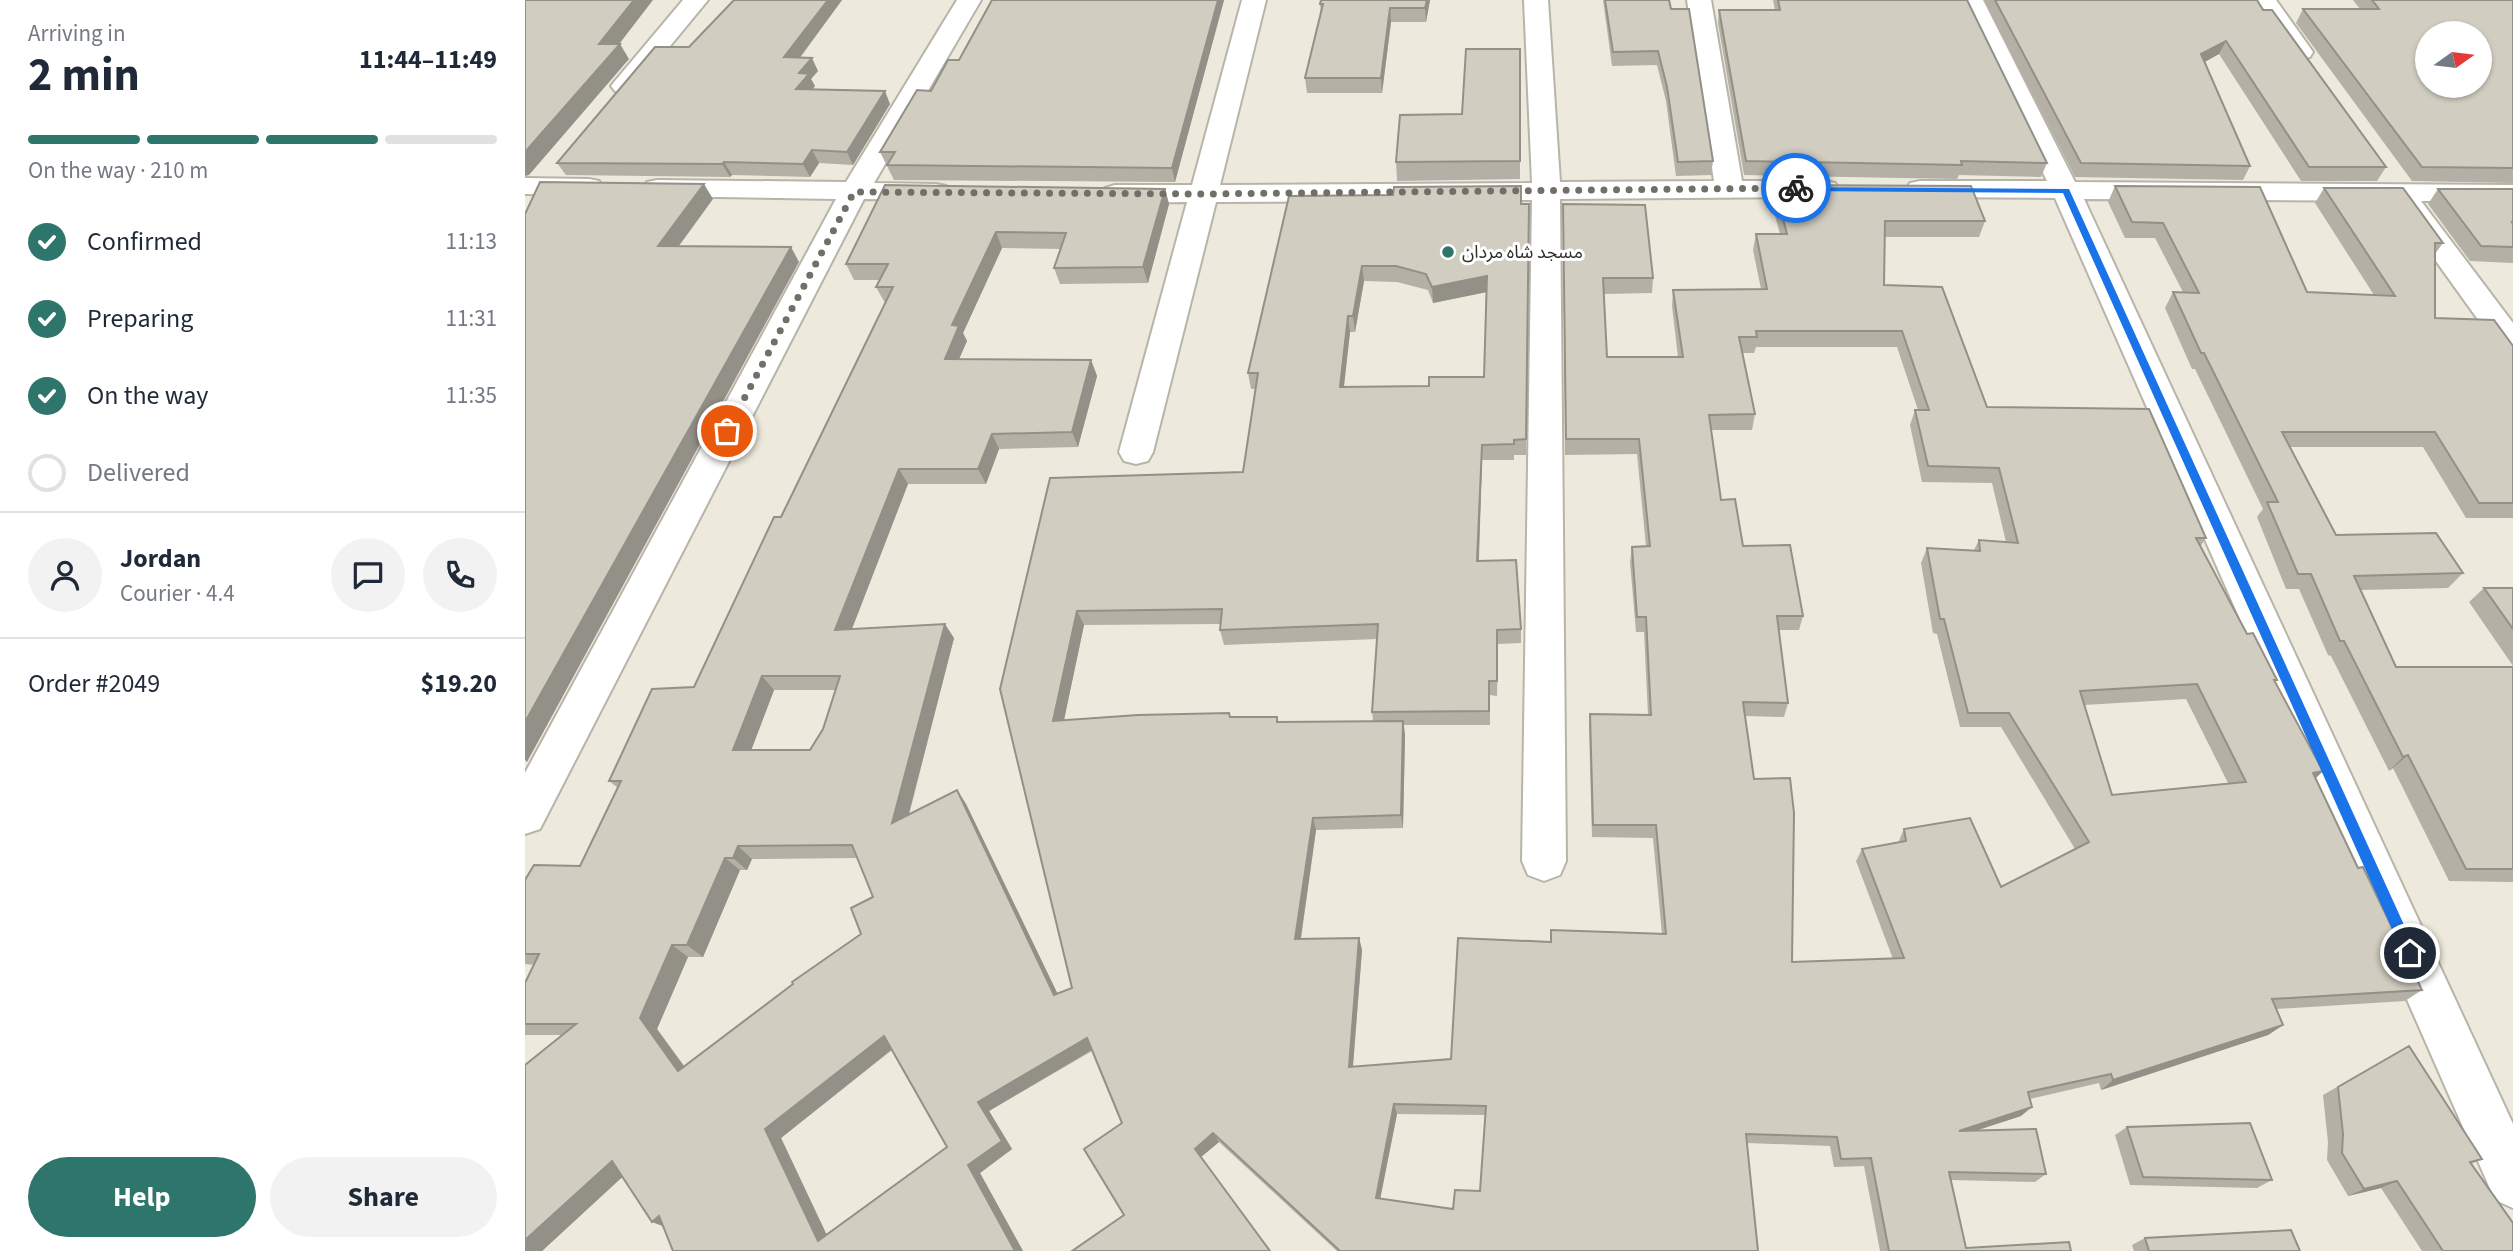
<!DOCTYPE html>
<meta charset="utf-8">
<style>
:root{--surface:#fff;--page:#f2f2f3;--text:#1f2937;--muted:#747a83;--line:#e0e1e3;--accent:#2e756b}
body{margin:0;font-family:"Source Sans 3","Noto Sans Arabic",sans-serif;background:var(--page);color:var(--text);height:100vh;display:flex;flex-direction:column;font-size:26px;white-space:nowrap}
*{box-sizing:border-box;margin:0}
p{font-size:23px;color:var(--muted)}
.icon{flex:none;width:38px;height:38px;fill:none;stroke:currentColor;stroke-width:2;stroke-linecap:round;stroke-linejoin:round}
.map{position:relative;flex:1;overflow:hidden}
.details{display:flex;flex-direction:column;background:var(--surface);width:525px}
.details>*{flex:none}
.needle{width:46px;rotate:76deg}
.buttons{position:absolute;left:1890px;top:21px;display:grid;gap:14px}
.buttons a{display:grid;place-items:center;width:77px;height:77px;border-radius:50%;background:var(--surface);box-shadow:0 2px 5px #0004;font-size:35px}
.pin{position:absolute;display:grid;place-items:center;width:60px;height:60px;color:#fff;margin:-30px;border:4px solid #fff;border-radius:50%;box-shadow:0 2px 7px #0007}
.courier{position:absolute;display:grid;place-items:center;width:70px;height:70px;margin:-35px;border:5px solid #1a73e8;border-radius:50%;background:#fff;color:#222;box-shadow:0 2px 9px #0007}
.overview em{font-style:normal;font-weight:700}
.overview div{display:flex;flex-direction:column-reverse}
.overview{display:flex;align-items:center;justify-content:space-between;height:119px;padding:0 28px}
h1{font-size:46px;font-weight:700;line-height:52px}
.bar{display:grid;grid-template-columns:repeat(4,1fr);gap:10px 7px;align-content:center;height:84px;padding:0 28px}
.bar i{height:9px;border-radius:5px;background:var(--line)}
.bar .active{background:var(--accent)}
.bar p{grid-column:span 4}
.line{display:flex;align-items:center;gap:18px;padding:0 28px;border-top:2px solid var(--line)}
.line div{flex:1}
.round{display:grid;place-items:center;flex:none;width:74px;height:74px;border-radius:37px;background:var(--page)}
ol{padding:0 28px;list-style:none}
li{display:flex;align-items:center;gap:21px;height:77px}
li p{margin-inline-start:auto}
li .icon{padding:7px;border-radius:50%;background:var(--accent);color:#fff;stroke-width:4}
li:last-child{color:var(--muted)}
li i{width:38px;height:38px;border:4px solid var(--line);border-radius:50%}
.action{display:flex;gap:14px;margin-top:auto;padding:14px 28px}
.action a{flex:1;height:80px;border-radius:42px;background:var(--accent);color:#fff;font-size:28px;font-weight:700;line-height:80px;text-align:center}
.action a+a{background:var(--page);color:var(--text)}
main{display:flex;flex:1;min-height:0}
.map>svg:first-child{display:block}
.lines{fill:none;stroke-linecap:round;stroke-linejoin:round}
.minor-casing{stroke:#b8b4a8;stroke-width:4}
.minor{fill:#fff;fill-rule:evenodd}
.wall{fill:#b4b0a6;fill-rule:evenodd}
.shaded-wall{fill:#929087}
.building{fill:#d1cdc1;stroke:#929087;stroke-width:2;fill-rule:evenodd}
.route{fill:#1a73e8}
.done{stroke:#716f67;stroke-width:7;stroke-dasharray:0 12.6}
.poi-dot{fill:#2e756b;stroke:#fff;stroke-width:2.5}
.labels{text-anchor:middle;stroke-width:6;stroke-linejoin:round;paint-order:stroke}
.far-poi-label{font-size:18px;fill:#2e2d28;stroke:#fff;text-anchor:start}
</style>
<main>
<section class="details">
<div class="overview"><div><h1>2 min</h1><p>Arriving in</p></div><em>11:44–11:49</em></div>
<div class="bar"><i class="active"></i><i class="active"></i><i class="active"></i><i></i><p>On the way · 210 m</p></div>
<ol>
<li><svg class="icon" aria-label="check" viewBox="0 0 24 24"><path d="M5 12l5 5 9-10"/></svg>Confirmed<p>11:13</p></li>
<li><svg class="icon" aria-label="check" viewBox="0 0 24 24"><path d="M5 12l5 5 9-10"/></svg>Preparing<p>11:31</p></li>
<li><svg class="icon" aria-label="check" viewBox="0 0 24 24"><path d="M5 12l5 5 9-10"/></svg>On the way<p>11:35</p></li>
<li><i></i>Delivered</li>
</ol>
<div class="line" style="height:126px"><a class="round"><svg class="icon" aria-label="person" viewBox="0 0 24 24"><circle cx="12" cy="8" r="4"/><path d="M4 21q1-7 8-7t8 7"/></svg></a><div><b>Jordan</b><p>Courier · 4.4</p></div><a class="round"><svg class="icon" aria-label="chat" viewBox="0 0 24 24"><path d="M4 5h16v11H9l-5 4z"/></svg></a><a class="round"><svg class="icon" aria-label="phone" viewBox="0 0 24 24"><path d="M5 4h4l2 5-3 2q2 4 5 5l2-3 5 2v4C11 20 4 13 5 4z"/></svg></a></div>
<div class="line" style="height:91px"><div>Order #2049</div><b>$19.20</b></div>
<div class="action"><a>Help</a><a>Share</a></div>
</section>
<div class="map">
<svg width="1988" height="1251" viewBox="0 0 1988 1251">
<rect width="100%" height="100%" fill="#ede9dd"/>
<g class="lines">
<g class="minor-casing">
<path id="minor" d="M 158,0 L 183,0 L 108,91 L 99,94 L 90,91 L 86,86 L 90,81 Z
M 432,0 L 456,0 L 349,183 L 411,184 L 421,186 L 425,192 L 421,198 L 411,200 L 339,199 L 15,829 L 0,834 L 0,773 L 311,199 L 132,196 L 122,194 L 118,188 L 122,182 L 132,180 L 321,182 Z
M 717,0 L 741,0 L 695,185 L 1007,183 L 999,0 L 1023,0 L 1035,182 L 1189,181 L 1162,0 L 1186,0 L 1217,181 L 1300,181 L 1310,183 L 1314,189 L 1310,195 L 1300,197 L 1035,199 L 1041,861 L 1035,875 L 1019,881 L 1003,875 L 997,861 L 1007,200 L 691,202 L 628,452 L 623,461 L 611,464 L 599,461 L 594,452 L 662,202 L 590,203 L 580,200 L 576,194 L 580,188 L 590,185 L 667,185 Z
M 1434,0 L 1458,0 L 1550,182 L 1988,185 L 1988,201 L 1896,201 L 1988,323 L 1988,357 L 1977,353 L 1870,204 L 1872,201 L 1559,199 L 1988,1124 L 1988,1208 L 1970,1200 L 1530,198 L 1395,197 L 1385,195 L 1381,189 L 1385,183 L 1395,181 L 1522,181 Z
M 1727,0 L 1751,0 L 1788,52 L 1785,57 L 1776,59 L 1767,57 Z
M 0,178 L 64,179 L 74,181 L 78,187 L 74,193 L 64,195 L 0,194 Z"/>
</g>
<use href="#minor" class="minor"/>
</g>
<path class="wall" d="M 209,0 L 317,0 L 275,58 L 293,71 L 286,79 L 290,86 L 287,89 L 365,104 L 328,165 L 294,163 L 285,177 L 207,175 L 205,177 L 41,175 L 32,163 L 164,47 Z
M 467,0 L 699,0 L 650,182 L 369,180 L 355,152 L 406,91 L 434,60 Z
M 905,0 L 901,22 L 866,22 L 857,93 L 782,93 L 780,78 L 796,13 L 795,4 Z
M 1078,0 L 1144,0 L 1188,161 L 1186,175 L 1151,176 L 1141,101 L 1132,65 L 1087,66 Z
M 1248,0 L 1442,0 L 1522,163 L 1516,177 L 1434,175 L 1432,179 L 1219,175 L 1193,23 L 1194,10 L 1250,10 Z
M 1459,0 L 1732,0 L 1861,167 L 1852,181 L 1776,181 L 1694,54 L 1679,62 L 1725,166 L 1718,180 L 1550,177 Z
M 1828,0 L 1988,0 L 1988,183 L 1887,181 L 1771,23 L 1778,9 L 1835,9 Z
M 995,49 L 995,179 L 872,181 L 871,162 L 937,114 Z
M 1249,185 L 1460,221 L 1454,237 L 1360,237 L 1359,285 L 1462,407 L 1681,538 L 1675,547 L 1722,634 L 1752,680 L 1750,682 L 1798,771 L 1791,778 L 1833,868 L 1897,990 L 1880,1001 L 1751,1009 L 1758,1025 L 1743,1035 L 1576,1090 L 1574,1083 L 1505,1099 L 1496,1116 L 1453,1130 L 1521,1174 L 1510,1182 L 1426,1180 L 1441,1248 L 1546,1251 L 1355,1251 L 1339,1166 L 1309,1167 L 1305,1146 L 1222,1143 L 1233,1251 L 812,1251 L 694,1142 L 676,1157 L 599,1215 L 597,1123 L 567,1051 L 464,1111 L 487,1149 L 455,1173 L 498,1251 L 138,1227 L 97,1177 L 17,1251 L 0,1251 L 38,1035 L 0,1035 L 0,983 L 9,965 L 0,964 L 0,880 L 55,866 L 93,788 L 84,781 L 169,687 L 256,517 L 360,303 L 351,287 L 355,280 L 329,280 L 321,264 L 640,189 L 644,204 L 623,283 L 535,284 L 529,268 L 536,249 L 477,248 L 438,333 L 442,341 L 434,359 L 566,360 L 572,376 L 553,447 L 474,449 L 461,484 L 383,484 L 327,629 L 429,638 L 384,815 L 432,790 L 441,804 L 532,993 L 547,988 L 525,478 L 718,472 L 730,389 L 726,389 L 723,373 L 764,196 L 1004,204 L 1001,455 L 989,455 L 989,460 L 957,460 L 954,561 L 996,629 L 996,643 L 973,644 L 972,696 L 965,695 L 965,725 L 879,725 L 880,735 L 878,828 L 791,830 L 776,939 L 834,938 L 837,950 L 828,1067 L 926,1059 L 1026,942 L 1137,934 L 1128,838 L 1067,837 L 1064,728 L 1065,714 L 1123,715 L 1119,632 L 1111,632 L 1105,562 L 1107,547 L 1121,546 L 1112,454 L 1040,455 L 1038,204 L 1128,278 L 1127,293 L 1079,294 L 1082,357 L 1153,357 L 1147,306 L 1148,290 L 1236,289 L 1228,250 L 1231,234 L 1255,234 L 1246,201 ZM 839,281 L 872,282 L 903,290 L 908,303 L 961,292 L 959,377 L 904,386 L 819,387 L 825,332 L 830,332 ZM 1231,347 L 1372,347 L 1393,410 L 1390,410 L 1385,425 L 1397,482 L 1467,483 L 1481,542 L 1454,540 L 1449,550 L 1402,548 L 1396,563 L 1408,633 L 1412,634 L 1435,727 L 1476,727 L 1550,849 L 1476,887 L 1379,829 L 1373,843 L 1337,849 L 1331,861 L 1368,959 L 1267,962 L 1229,779 L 1220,716 L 1259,717 L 1263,703 L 1254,630 L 1274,630 L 1278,616 L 1218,546 L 1196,500 L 1186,430 L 1227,430 L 1230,414 L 1217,353 L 1229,353 ZM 695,624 L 695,630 L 699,645 L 852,639 L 847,712 L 848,721 L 753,722 L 706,717 L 704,713 L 539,720 L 559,625 ZM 249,690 L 311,690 L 298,729 L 285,750 L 226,750 ZM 1661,699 L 1703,783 L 1587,795 L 1559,705 ZM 332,858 L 348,897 L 336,934 L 159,1067 L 132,1029 L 163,957 L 178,957 L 215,870 L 222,870 L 227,859 ZM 367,1050 L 422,1147 L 301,1234 L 256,1138 ZM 872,1114 L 960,1115 L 955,1191 L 928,1209 L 855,1198 Z
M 1590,186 L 1782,292 L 1849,295 L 1790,203 L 1799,188 L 1918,243 L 1910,254 L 1910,318 L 1988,346 L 1988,518 L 1941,518 L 1898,447 L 1765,447 L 1811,535 L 1938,573 L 1923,588 L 1836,590 L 1871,667 L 1988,667 L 1988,882 L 1924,881 L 1868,768 L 1864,771 L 1806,656 L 1803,655 L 1774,589 L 1761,589 L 1732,517 L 1738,509 L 1670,369 L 1667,369 L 1640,308 L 1648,292 L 1658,292 L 1630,238 L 1600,238 L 1583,202 Z
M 1913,189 L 1988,247 L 1988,263 L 1945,261 L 1903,204 Z
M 1959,588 L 1988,588 L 1988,666 L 1944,602 Z
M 1884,1046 L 1957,1159 L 1946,1164 L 1988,1251 L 1897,1251 L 1856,1188 L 1823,1196 L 1802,1160 L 1803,1142 L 1798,1095 Z
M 1602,1127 L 1747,1180 L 1732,1188 L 1605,1185 L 1590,1135 Z
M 1620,1238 L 1775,1251 L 1609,1251 L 1607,1245 Z"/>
<path class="shaded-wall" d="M 109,0 L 128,0 L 88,52 L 95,44 L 104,59 L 4,175 L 0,176 L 0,152 L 74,44 Z
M 303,0 L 317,0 L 266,69 L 259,57 Z
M 693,0 L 699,0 L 650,182 L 647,168 Z
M 902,0 L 905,0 L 901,22 L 900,8 Z
M 865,8 L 866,22 L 857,93 L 856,78 Z
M 1701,41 L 1694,54 L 1669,68 L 1676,54 Z
M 287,58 L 293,71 L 286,79 L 290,86 L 277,102 L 271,89 L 274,73 Z
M 360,91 L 365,104 L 328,165 L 322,152 Z
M 287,150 L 294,163 L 285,177 L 278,164 Z
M 199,162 L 207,175 L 205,177 L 197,164 Z
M 179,184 L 188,199 L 143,261 L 133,246 Z
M 640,189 L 644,204 L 623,283 L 618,267 Z
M 471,232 L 477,248 L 438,333 L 442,341 L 427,375 L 420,359 L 427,325 Z
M 266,247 L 274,262 L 2,762 L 0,760 L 0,722 Z
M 837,266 L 839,281 L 830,332 L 828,316 Z
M 962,276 L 962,292 L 908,303 L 907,287 Z
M 823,316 L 825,332 L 817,402 L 815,387 Z
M 566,360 L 572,376 L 553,447 L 547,432 Z
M 467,434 L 474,449 L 461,484 L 453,469 Z
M 957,445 L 957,460 L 953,576 L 952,561 Z
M 374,469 L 383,484 L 321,644 L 310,630 Z
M 552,611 L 559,625 L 536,734 L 528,721 Z
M 420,624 L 429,638 L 378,836 L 367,823 Z
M 237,676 L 249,690 L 221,764 L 208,750 Z
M 878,721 L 880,735 L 878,828 L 876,815 Z
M 1883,755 L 1868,768 L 1864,771 L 1878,757 Z
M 1798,771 L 1784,784 L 1788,773 Z
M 432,790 L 441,804 L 538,1005 L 529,995 Z
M 788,818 L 791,830 L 774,950 L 770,939 Z
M 213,846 L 227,859 L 222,870 L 208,858 Z
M 200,858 L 215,870 L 178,957 L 162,945 Z
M 834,938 L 837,950 L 827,1077 L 824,1067 Z
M 147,945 L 163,957 L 132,1029 L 170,1081 L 153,1071 L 115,1018 Z
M 1758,1025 L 1743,1035 L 1576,1090 L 1588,1080 Z
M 359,1036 L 371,1046 L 256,1138 L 308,1248 L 293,1241 L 240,1129 Z
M 562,1038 L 570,1048 L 464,1111 L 487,1149 L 455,1173 L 498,1251 L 490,1251 L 443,1165 L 453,1102 Z
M 869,1104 L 872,1114 L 854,1205 L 851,1198 Z
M 1507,1107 L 1496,1116 L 1425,1139 L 1434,1131 Z
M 688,1133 L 694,1142 L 676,1157 L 670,1149 Z
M 87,1161 L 106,1169 L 17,1251 L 0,1251 L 0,1240 Z
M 1872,1181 L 1856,1188 L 1823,1196 L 1839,1189 Z
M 134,1216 L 145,1229 L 127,1222 Z"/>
<path class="building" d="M 0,0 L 109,0 L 74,44 L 95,44 L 0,152 Z
M 209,0 L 303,0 L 259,57 L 287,58 L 274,73 L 284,74 L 271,89 L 360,91 L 322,152 L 287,150 L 278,164 L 199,162 L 197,164 L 32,163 L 130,47 L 164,47 Z
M 467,0 L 693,0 L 647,168 L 362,165 L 370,152 L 355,152 L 392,90 L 406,91 L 423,60 L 434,60 Z
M 796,0 L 902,0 L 900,8 L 865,8 L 856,78 L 780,78 L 798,4 L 795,4 Z
M 1080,0 L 1144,0 L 1146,9 L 1164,9 L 1188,161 L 1153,162 L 1142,87 L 1133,51 L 1088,52 Z
M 1253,0 L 1442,0 L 1522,163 L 1436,161 L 1437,165 L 1221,161 L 1194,10 L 1255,10 Z
M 1470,0 L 1732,0 L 1738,10 L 1747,10 L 1861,167 L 1784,167 L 1701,41 L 1676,54 L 1725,166 L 1556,163 Z
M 1847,0 L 1988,0 L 1988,168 L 1897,167 L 1778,9 L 1854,9 ZM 1902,33 L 1955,33 L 1955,86 L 1902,86 Z
M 941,49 L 995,49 L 995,161 L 871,162 L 875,115 L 937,114 Z
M 15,182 L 179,184 L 133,246 L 266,247 L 0,722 L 0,214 Z
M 360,185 L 640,189 L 618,267 L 529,268 L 541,233 L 471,232 L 427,325 L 434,326 L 420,359 L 566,360 L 547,432 L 467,434 L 453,469 L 374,469 L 310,630 L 420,624 L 367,823 L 432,790 L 529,995 L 547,988 L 475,689 L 525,478 L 718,472 L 733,373 L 723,373 L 764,196 L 868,195 L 869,187 L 996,186 L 996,204 L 1004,204 L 1001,439 L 989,440 L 989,444 L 957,445 L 952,561 L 991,560 L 996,629 L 972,630 L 972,681 L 964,681 L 964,711 L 847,712 L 853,624 L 695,630 L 697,609 L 552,611 L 528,721 L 613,715 L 704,713 L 705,717 L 752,717 L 752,722 L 878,721 L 876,815 L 788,818 L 770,939 L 834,938 L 824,1067 L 926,1059 L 933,938 L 1026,942 L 1026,930 L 1141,934 L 1131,825 L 1068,825 L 1065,714 L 1126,715 L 1121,617 L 1112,617 L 1107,547 L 1125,546 L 1114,439 L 1041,439 L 1038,204 L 1120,205 L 1128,278 L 1078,278 L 1082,357 L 1158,357 L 1148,290 L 1242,289 L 1231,234 L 1262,234 L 1249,185 L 1446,186 L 1460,221 L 1360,221 L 1359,285 L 1417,287 L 1462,407 L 1624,409 L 1681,538 L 1671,538 L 1722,634 L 1728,633 L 1752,680 L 1749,680 L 1798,771 L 1788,773 L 1833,868 L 1838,867 L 1897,990 L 1747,999 L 1758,1025 L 1588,1080 L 1586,1074 L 1503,1092 L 1507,1107 L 1434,1131 L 1511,1129 L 1521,1174 L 1424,1172 L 1441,1248 L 1544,1242 L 1546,1251 L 1364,1251 L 1346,1158 L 1316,1159 L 1312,1137 L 1221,1134 L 1233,1251 L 815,1251 L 688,1133 L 670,1149 L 745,1251 L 547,1251 L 599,1215 L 559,1149 L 597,1123 L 562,1038 L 453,1102 L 477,1141 L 443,1165 L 490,1251 L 148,1251 L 134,1216 L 127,1222 L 87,1161 L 0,1240 L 0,1065 L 51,1024 L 0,1024 L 0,983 L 14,954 L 0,954 L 0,880 L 9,865 L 55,866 L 96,781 L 84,781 L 127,689 L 169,687 L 249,517 L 256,517 L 368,287 L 351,287 L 363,264 L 321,264 ZM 837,266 L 871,266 L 901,274 L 907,287 L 962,276 L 959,377 L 904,377 L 904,386 L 815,387 L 823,316 L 828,316 ZM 1231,331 L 1377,331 L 1404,410 L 1390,410 L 1403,466 L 1474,468 L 1493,543 L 1454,540 L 1455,551 L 1402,548 L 1415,619 L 1419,619 L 1443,713 L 1484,713 L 1564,842 L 1476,887 L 1445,818 L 1379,829 L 1381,841 L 1337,849 L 1379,958 L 1267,962 L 1269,813 L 1265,778 L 1229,779 L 1218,702 L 1263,703 L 1252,616 L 1278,616 L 1265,545 L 1218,546 L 1210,499 L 1196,500 L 1184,415 L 1230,414 L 1214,337 L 1232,337 ZM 237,676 L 315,676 L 298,729 L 285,750 L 208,750 ZM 1672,684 L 1721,782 L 1587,795 L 1555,691 ZM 327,845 L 348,897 L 326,908 L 336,934 L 267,982 L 268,984 L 153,1071 L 115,1018 L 147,945 L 162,945 L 200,858 L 208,858 L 213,846 ZM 359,1036 L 422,1147 L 293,1241 L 240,1129 ZM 869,1104 L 961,1106 L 955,1191 L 930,1190 L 928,1209 L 851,1198 Z
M 1590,186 L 1735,187 L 1782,292 L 1870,296 L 1799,188 L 1878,188 L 1918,243 L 1910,243 L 1910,318 L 1969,320 L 1988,346 L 1988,503 L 1954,503 L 1910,432 L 1757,432 L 1811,535 L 1911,533 L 1938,573 L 1829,576 L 1871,667 L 1988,667 L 1988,869 L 1941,869 L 1883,755 L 1878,757 L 1819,641 L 1815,641 L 1786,574 L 1773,574 L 1742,502 L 1753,502 L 1679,353 L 1676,353 L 1648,292 L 1674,293 L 1638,223 L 1607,222 Z
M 1913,189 L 1988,189 L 1988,222 L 1987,222 L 1988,224 L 1988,247 L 1956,246 Z
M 1959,588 L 1988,588 L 1988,629 Z
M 1884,1046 L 1957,1159 L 1945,1162 L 1988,1223 L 1988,1251 L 1918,1251 L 1872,1181 L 1839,1189 L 1817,1153 L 1818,1134 L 1813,1087 Z
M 1725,1123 L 1747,1180 L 1618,1177 L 1602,1127 Z
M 1766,1230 L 1775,1251 L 1624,1251 L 1620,1238 Z"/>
<path class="route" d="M 1268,187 L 1544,189 L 1890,949 L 1890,958 L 1880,958 L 1538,193 L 1271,191 Z"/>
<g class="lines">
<path class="done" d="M 202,431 L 329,192 L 676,194 L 1271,188"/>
</g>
<circle class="poi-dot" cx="923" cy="252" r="7"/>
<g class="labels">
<g class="far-poi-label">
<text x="937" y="258">مسجد شاه مردان</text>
</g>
</g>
</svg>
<div class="buttons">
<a><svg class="needle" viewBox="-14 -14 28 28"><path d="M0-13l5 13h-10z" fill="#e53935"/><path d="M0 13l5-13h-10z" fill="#747a83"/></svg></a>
</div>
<div class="pin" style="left:202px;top:431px;background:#ea580c"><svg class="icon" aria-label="bag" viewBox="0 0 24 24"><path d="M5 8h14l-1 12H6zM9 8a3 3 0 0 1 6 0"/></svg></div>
<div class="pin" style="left:1885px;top:953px;background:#1f2937"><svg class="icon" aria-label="home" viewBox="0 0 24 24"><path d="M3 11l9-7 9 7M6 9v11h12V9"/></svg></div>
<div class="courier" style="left:1271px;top:188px"><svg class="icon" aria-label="bike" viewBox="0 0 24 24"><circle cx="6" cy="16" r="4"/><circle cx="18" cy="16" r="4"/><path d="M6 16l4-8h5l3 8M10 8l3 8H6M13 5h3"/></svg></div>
</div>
</main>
